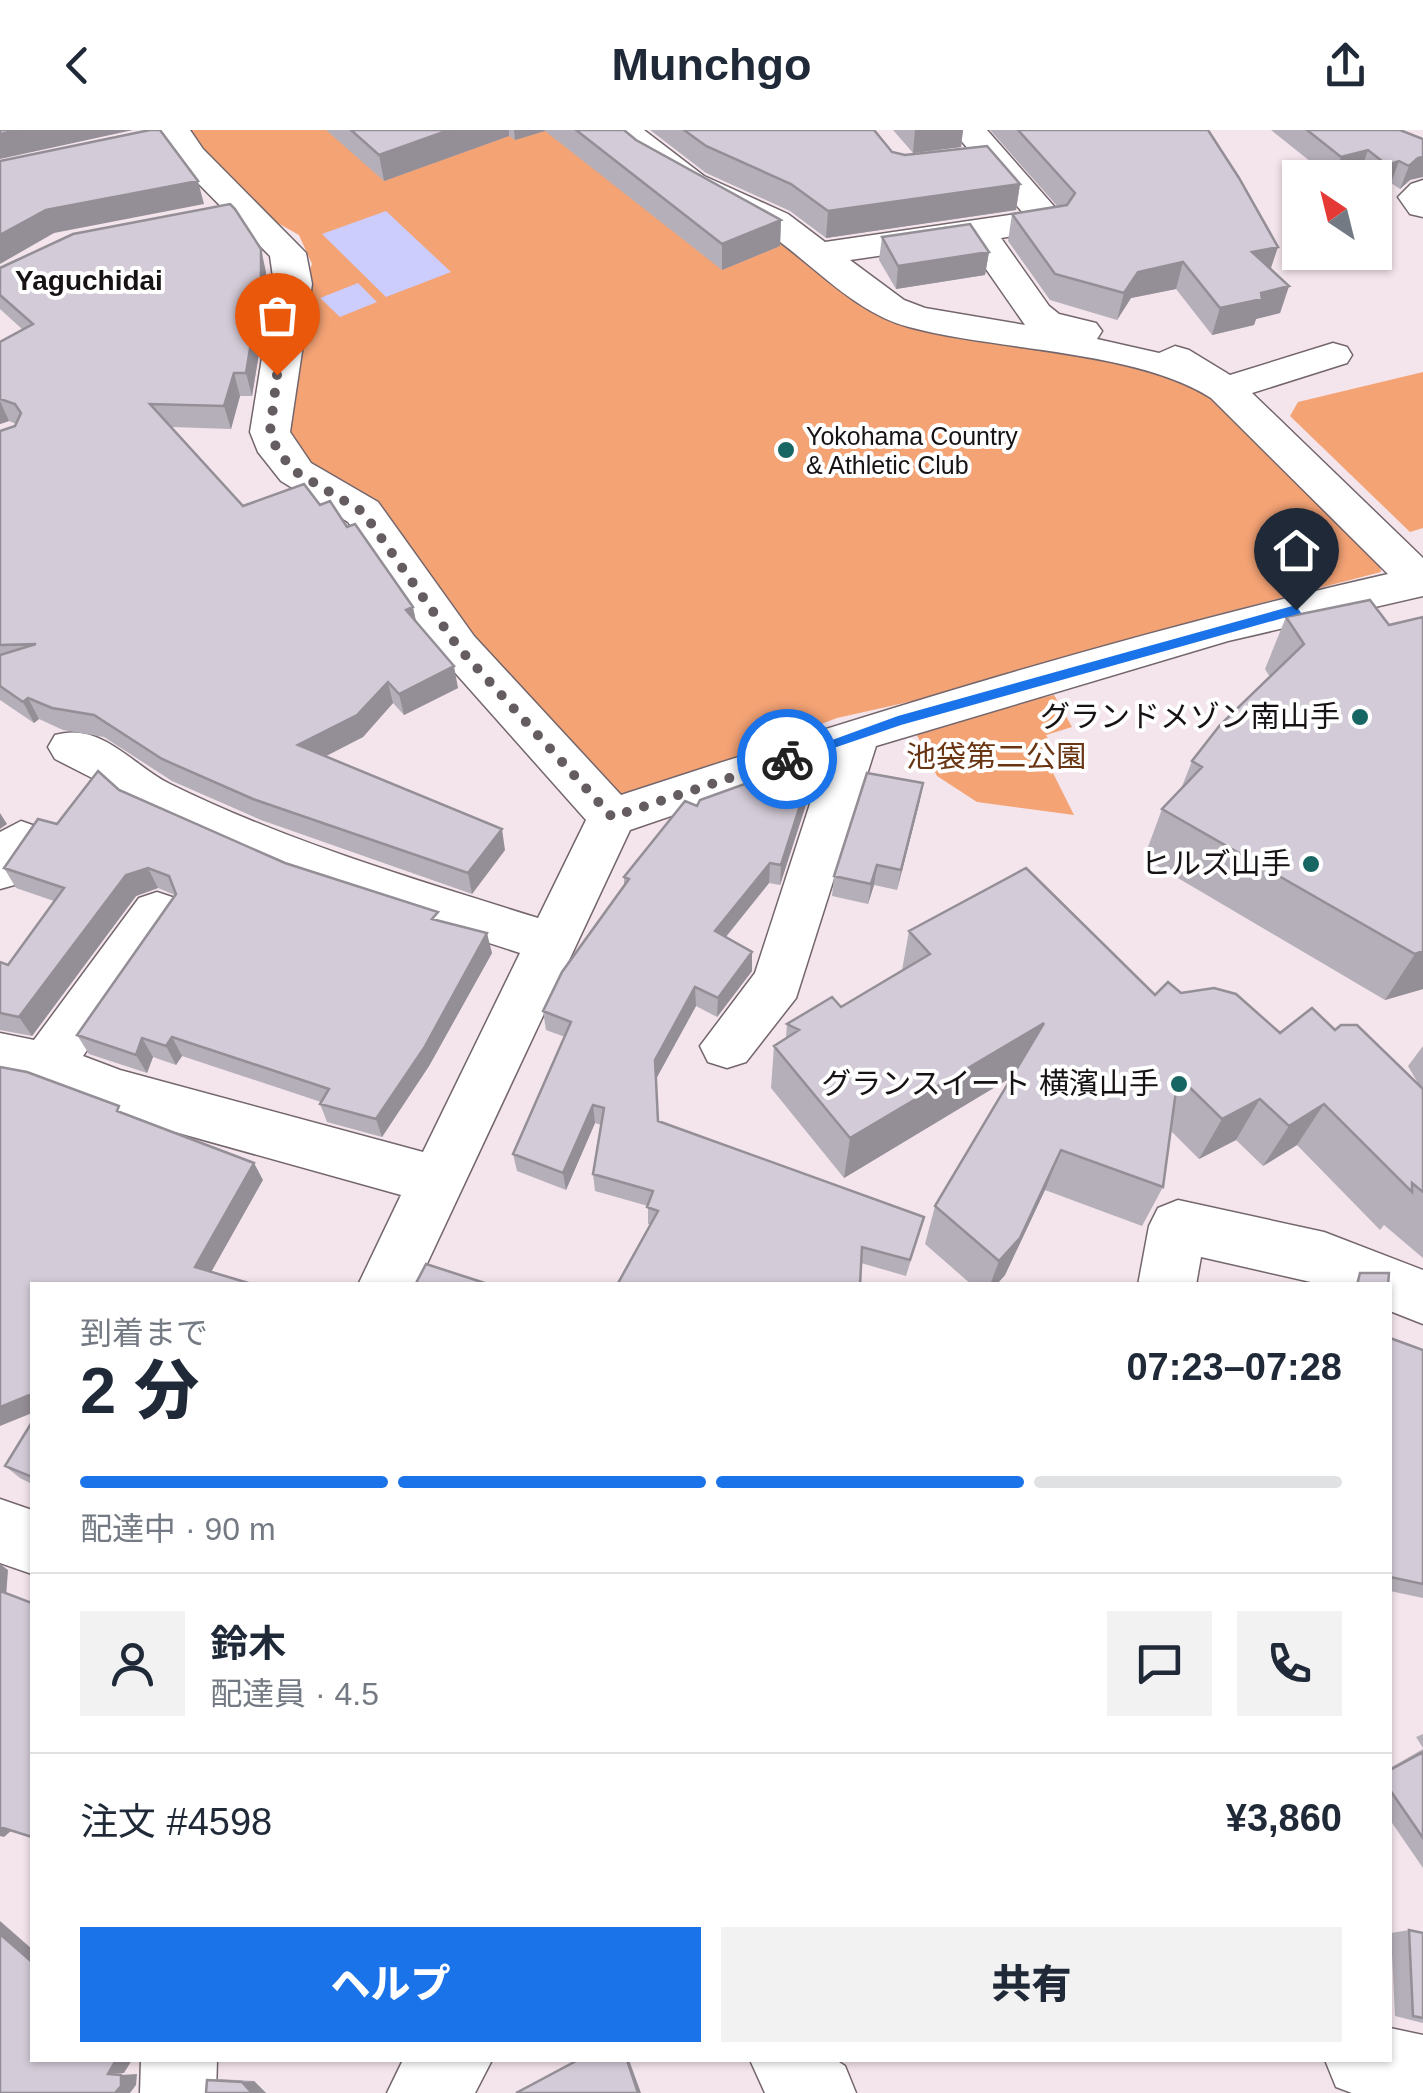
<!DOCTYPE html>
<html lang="ja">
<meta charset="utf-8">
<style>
:root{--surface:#fff;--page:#f2f2f3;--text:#1f2937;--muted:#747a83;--line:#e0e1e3;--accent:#1a73e8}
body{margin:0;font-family:Helvetica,"Noto Sans JP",sans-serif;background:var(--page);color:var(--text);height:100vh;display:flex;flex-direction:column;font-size:38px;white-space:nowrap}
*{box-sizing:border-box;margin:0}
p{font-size:32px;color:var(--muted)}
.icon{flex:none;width:55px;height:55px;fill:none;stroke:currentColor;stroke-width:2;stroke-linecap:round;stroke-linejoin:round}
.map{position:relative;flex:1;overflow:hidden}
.panel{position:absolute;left:30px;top:1152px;width:1362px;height:780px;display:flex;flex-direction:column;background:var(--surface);border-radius:0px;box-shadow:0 2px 8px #0004}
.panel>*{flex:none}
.needle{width:65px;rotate:325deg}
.controls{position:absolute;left:1282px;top:30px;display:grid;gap:20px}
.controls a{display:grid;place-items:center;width:110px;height:110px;border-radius:0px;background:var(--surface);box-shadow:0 2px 8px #0004;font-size:50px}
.pin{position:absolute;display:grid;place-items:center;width:85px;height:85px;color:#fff;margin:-102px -42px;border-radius:50% 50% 50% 0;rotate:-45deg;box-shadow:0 0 10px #0007}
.pin .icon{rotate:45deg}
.courier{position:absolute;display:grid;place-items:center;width:100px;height:100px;margin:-50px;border:8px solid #1a73e8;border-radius:50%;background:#fff;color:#222;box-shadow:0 2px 12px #0007}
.overview em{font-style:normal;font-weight:800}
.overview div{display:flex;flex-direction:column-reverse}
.overview{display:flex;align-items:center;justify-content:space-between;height:170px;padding:0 50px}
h1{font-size:65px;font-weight:800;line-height:75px}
.bar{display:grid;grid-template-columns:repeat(4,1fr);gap:15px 10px;align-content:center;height:120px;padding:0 50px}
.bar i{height:12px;border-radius:8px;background:var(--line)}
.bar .active{background:var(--accent)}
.bar p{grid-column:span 4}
.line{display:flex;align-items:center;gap:25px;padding:0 50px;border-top:2px solid var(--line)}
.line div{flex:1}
.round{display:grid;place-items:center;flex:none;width:105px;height:105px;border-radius:0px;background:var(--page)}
.primary-button{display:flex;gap:20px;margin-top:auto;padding:20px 50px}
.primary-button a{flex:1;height:115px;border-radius:0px;background:var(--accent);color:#fff;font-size:40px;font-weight:800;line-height:115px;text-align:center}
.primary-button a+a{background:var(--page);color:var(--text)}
header{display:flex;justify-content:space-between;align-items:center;height:130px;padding:0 50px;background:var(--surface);font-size:45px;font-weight:800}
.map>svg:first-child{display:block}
.green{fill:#f4a375}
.water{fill:#ccccfd}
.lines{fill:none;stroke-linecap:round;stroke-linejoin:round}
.minor-casing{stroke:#73666c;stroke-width:3}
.minor{fill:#fff;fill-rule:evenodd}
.wall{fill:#b5afb9}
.shaded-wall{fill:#948e96}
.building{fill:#d3cbd7;stroke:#948e96;stroke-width:2.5}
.route{fill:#1a73e8}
.done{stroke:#645c60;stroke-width:10;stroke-dasharray:0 18}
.poi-dot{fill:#186663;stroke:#fff;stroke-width:4}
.labels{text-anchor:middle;stroke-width:8;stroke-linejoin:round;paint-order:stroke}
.far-poi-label{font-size:25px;fill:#171214;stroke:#fff;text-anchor:start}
.far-neighbourhood-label{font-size:28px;font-weight:bold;fill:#171214;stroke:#fff}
.poi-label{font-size:30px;fill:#171214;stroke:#fff;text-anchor:end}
.park-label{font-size:30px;fill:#693513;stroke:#fff}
</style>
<header><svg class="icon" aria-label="back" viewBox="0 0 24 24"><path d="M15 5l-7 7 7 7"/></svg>Munchgo<svg class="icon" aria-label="share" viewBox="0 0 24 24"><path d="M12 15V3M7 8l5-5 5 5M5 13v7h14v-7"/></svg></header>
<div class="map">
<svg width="1423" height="1963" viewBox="0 0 1423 1963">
<rect width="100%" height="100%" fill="#f4e5ec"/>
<path class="green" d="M 184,0 L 616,0 L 765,93 L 885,179 L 1196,247 L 1377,421 L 1381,442 L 1215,485 L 971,558 L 837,588 L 632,666 L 608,660 L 284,304 L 298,173 L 312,134 L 299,105 L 269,88 Z
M 1423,242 L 1423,398 L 1410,402 L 1290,286 L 1298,272 Z
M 1054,565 L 1072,597 L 1046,605 L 1054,619 L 1043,623 L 1074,685 L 977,672 L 937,646 L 913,597 Z"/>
<path class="water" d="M 386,81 L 451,142 L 386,167 L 322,104 Z
M 358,153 L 377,172 L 340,187 L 320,168 Z"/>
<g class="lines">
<g class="minor-casing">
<path id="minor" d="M 156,0 L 190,0 L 203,19 L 306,123 L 312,154 L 290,302 L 311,333 L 378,372 L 474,506 L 621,665 C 874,582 1128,503 1388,444 L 1211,268 C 1136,220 997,221 909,197 C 854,183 811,132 765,101 C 715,69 642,52 606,0 L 644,0 L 704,46 L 788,84 L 825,112 L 1023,83 L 952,0 L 987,0 L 1066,90 L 1061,98 L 1001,108 L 1049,176 L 1059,184 L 1096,193 L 1102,201 L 1097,209 L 1159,223 L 1175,216 L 1189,220 L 1230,245 L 1333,213 L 1347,217 L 1352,225 L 1347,233 L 1252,263 L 1423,428 L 1423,466 L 1228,511 L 876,616 L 796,868 L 746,932 L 727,938 L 708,932 L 700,916 L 755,843 L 823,634 L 630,700 L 417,1155 L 358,1155 L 401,1065 L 114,985 L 41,957 L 0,949 L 0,903 L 34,910 L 139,768 L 157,762 L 175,768 L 182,782 L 83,926 L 120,940 L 423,1022 L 520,823 L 294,750 L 131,678 L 104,654 L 55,629 L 48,617 L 55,605 C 102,591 134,637 170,654 C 288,712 413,749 538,788 L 586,690 L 442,528 L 348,392 L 281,351 L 258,322 L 250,302 L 274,154 L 270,126 L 178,33 ZM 968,113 L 1025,195 L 925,178 L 904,170 L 850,130 Z
M 1423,50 L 1423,87 L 1410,84 L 1398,67 L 1411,54 Z
M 21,691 L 38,697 L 46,710 L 18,754 L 0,759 L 0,702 Z
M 1178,1070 L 1324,1102 L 1423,1140 L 1423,1194 L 1390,1181 L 1390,1155 L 1324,1155 L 1201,1127 L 1196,1155 L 1138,1155 L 1149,1096 L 1158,1078 Z
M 0,1369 L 32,1380 L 32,1444 L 0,1433 Z
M 1390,1898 L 1423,1905 L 1423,1963 L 1352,1963 L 1336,1957 L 1325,1930 L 1390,1930 Z
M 141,1930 L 217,1930 L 216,1963 L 140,1963 Z
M 403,1930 L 492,1930 L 475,1963 L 387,1963 Z
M 750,1930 L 836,1930 L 845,1936 L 856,1963 L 765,1963 Z"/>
</g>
<use href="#minor" class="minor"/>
</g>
<path class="wall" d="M 326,0 L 624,0 L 636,10 L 781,90 L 780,116 L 722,140 L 545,1 L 515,10 L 509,6 L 384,51 Z
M 650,0 L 874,0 L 892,22 L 1020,54 L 1016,80 L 826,108 L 790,81 L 706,43 Z
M 893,0 L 963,0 L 961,17 L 913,23 Z
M 990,0 L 1208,0 L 1271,139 L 1289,156 L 1280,183 L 1256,189 L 1254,195 L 1212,205 L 1176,159 L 1131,168 L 1117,190 L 1050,170 L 1008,111 L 1012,84 L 1058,77 Z
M 1271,0 L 1400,0 L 1423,9 L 1410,50 L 1400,59 L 1391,53 L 1379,58 L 1375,55 L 1375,48 L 1366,48 L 1360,43 L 1341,48 L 1331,48 Z
M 882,107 L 989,122 L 985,145 L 896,159 L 879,130 Z
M 0,138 L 266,142 L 267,175 L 252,266 L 240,266 L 231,299 L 171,297 L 243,376 L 320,375 L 347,397 L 416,492 L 458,558 L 404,585 L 393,573 L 363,607 L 325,626 L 505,720 L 472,764 L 261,690 L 172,651 L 104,607 L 63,600 L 39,589 L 34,593 L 0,570 L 0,301 L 15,296 L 16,294 L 9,291 L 0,294 L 0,212 L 22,199 L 0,179 Z
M 1370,470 L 1423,859 L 1385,870 L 1144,728 L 1162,679 L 1181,659 L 1192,631 L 1270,547 L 1265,539 L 1286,487 Z
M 815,629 L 814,650 L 780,755 L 769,753 L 726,807 L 752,822 L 752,841 L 717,887 L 696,876 L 656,949 L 658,991 L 924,1087 L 906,1146 L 861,1133 L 648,1094 L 648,1076 L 595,1061 L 593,1044 L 601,995 L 595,993 L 566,1060 L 517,1041 L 513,1024 L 565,907 L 546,900 L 543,881 L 624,755 L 624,747 L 697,676 Z
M 923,653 L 919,674 L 897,760 L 874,755 L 868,774 L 832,766 L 834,746 Z
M 119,660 L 285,733 L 440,791 L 492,823 L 429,936 L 382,1007 L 327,992 L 320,974 L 321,972 L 182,926 L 176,935 L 153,927 L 147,943 L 89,924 L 77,905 L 175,765 L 158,758 L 136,766 L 32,906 L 0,900 L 0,832 L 8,835 L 54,771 L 16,758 L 4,738 L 57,694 Z
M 909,801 L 1155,865 L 1181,863 L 1280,903 L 1335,900 L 1419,955 L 1408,936 L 1423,916 L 1423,1128 L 1384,1095 L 1380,1100 L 1297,1015 L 1263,1036 L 1236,1010 L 1199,1029 L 1171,1001 L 1163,1057 L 1142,1096 L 1045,1060 L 1005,1145 L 996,1155 L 972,1155 L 925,1114 L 935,1076 L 1012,947 L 844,1048 L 771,958 L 774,916 L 786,908 L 787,894 L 841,877 L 902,840 Z
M 1390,1208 L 1423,1220 L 1423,1468 L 1390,1461 Z
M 32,1292 L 32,1354 L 20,1348 L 5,1336 Z
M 1423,1604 L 1423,1618 L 1416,1607 Z
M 1423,1619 L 1423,1738 L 1390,1690 L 1390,1638 Z
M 1409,1800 L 1423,1803 L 1423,1893 L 1395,1886 L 1391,1803 Z
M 220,1949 L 254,1951 L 266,1963 L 206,1963 L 207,1950 Z"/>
<path class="shaded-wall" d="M 20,0 L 133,0 L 0,29 L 0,4 Z
M 449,0 L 509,0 L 509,6 L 384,51 L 379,25 Z
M 514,0 L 545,0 L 545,1 L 515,10 Z
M 915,0 L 963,0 L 961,17 L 913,23 Z
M 1368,20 L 1360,43 L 1334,48 L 1341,27 Z
M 1423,27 L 1423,47 L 1410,50 L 1400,59 L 1409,36 L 1418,28 Z
M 1399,31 L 1391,53 L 1379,58 L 1387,35 Z
M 198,51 L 204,74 L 54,103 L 0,134 L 0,105 L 46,80 Z
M 1020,54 L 1016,80 L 826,108 L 828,81 Z
M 781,90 L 780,116 L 722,140 L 722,114 Z
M 1278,117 L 1269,144 L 1252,122 Z
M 261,119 L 266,142 L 267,175 L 252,266 L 246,243 Z
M 989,122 L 985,145 L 896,159 L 898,136 Z
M 1183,132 L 1176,159 L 1131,168 L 1117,190 L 1124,163 L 1138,142 Z
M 1289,156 L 1280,183 L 1256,189 L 1254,195 L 1212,205 L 1220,178 L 1261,163 Z
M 234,243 L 240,266 L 231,299 L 224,276 Z
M 0,271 L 9,291 L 0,294 Z
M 413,477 L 418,500 L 406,480 Z
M 454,536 L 458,558 L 404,585 L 399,564 Z
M 388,552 L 393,573 L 363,607 L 305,637 L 298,615 Z
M 28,568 L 39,589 L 34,593 L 23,572 Z
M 815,629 L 814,650 L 780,755 L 781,735 Z
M 923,653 L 919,674 L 897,760 L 901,740 Z
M 0,683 L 7,694 L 0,699 Z
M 502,699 L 505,720 L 472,764 L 468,743 Z
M 770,733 L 769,753 L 715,820 L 715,801 Z
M 877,735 L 874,755 L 868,774 L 871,754 Z
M 148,738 L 158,758 L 136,766 L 32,906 L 19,887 L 126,745 Z
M 487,803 L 492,823 L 429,936 L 382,1007 L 376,989 Z
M 1423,821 L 1423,859 L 1385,870 L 1415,824 Z
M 752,822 L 752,841 L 717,887 L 718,868 Z
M 695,857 L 696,876 L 656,949 L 655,930 Z
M 1044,893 L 1030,936 L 844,1048 L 850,1008 Z
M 172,907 L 182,926 L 176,935 L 166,916 Z
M 142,908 L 153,927 L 147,943 L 136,925 Z
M 1260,969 L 1236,1010 L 1199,1029 L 1222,989 Z
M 1324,974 L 1297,1015 L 1263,1036 L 1289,996 Z
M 593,975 L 595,993 L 566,1060 L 563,1043 Z
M 1061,1020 L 1045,1060 L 1005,1145 L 996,1155 L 990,1155 L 999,1131 Z
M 254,1033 L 263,1050 L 205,1153 L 195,1137 Z
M 32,1264 L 32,1283 L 0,1296 L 0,1277 Z
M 0,1434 L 8,1440 L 6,1467 L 0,1463 Z
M 0,1697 L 12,1700 L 4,1707 L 0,1706 Z
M 0,1791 L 32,1819 L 32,1832 L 0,1804 Z
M 116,1930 L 132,1930 L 124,1943 L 108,1944 Z
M 627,1930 L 629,1930 L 641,1963 L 638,1963 Z
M 137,1944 L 136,1955 L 130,1963 L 115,1963 L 121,1945 Z
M 254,1951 L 266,1963 L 252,1963 L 242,1952 Z"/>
<path class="building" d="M 0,0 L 20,0 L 0,4 Z
M 150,0 L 160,0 L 198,51 L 46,80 L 0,105 L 0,31 Z
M 351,0 L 449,0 L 379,25 Z
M 576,0 L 624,0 L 636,10 L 781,90 L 722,114 Z
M 684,0 L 874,0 L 892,22 L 905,25 L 987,16 L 1020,54 L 828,81 L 791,54 L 706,16 Z
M 1018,0 L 1208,0 L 1239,48 L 1278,117 L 1252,122 L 1289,156 L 1261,163 L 1262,169 L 1220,178 L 1183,132 L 1138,142 L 1124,163 L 1055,144 L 1012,84 L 1067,75 L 1075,63 Z
M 1307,0 L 1400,0 L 1423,9 L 1423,27 L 1418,28 L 1409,36 L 1399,31 L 1387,35 L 1368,20 L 1341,27 Z
M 230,74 L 235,79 L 261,119 L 261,152 L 246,243 L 234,243 L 224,276 L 150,274 L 243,376 L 304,354 L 320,375 L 330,371 L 347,397 L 355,394 L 413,477 L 406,480 L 454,536 L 399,564 L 388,552 L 357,585 L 298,615 L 502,699 L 468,743 L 253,669 L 162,629 L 94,585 L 52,578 L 28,568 L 23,572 L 0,556 L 0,525 L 36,514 L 0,515 L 0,301 L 15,296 L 21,283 L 15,274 L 0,269 L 0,212 L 33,194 L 0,165 L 0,138 L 73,104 Z
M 970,94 L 989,122 L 898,136 L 882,107 Z
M 1370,470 L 1389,495 L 1423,487 L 1423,821 L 1415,824 L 1162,679 L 1202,637 L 1192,631 L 1220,595 L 1304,514 L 1286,487 Z
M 815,629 L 781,735 L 770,733 L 715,801 L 752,822 L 718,868 L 695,857 L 655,930 L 658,991 L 924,1087 L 910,1130 L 862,1117 L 860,1155 L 617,1155 L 658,1081 L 647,1077 L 653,1061 L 593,1044 L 604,978 L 593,975 L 563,1043 L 513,1024 L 571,892 L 543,881 L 562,842 L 629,749 L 624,747 L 685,671 L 697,676 L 700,670 Z
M 98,641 L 119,660 L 285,733 L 438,782 L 432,789 L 487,803 L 424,918 L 376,989 L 320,974 L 329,959 L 172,907 L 166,916 L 142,908 L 136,925 L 77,905 L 176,764 L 169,746 L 148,738 L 126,745 L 19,887 L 0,883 L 0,832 L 8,835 L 64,758 L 4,738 L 38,689 L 57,694 Z
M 867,643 L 923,653 L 901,740 L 877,735 L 871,754 L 834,746 Z
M 1026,738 L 1155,865 L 1168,852 L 1181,863 L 1214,858 L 1236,864 L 1280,903 L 1312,878 L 1335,900 L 1341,895 L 1357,895 L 1423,959 L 1423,1062 L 1412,1053 L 1412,1062 L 1324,974 L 1289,996 L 1260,969 L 1222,989 L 1178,946 L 1163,1057 L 1061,1020 L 1020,1108 L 999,1131 L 935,1076 L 1044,893 L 850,1008 L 774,916 L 799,900 L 787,894 L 832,867 L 841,877 L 930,824 L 909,801 Z
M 0,937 L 27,942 L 119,976 L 117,981 L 254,1033 L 195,1137 L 255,1155 L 32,1155 L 32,1264 L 0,1277 Z
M 426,1134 L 491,1155 L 415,1155 Z
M 1360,1143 L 1389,1143 L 1388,1155 L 1357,1155 Z
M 1390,1208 L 1423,1220 L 1423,1454 L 1390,1447 Z
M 32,1292 L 32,1347 L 5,1336 Z
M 0,1461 L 32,1473 L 32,1707 L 0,1697 Z
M 1423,1622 L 1423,1708 L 1390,1660 L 1390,1640 Z
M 1409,1800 L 1423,1803 L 1423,1888 L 1413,1886 Z
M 0,1804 L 32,1832 L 32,1930 L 116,1930 L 108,1944 L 121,1945 L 121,1956 L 115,1963 L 0,1963 Z
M 578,1930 L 627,1930 L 638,1963 L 516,1963 Z
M 207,1950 L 242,1952 L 252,1963 L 206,1963 Z"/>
<path class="route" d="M 1296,475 L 1301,483 L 901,595 L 787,634 L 780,629 L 898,586 Z"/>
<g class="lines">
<path class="done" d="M 277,245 L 270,302 L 278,322 L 296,342 L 363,382 L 458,517 L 612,687 L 787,629"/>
</g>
<g class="poi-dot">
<circle cx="786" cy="320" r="10"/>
<circle cx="1360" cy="587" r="10"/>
<circle cx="1311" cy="734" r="10"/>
<circle cx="1179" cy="954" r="10"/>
</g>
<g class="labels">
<g class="far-poi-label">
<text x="806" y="315">Yokohama Country<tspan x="806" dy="29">&amp; Athletic Club</tspan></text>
</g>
<g class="far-neighbourhood-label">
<text x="89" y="160">Yaguchidai</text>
</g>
<g class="poi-label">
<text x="1340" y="597">グランドメゾン南山手</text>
<text x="1291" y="744">ヒルズ山手</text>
<text x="1159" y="964">グランスイート 横濱山手</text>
</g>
<g class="park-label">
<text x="996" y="637">池袋第二公園</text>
</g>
</g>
</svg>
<div class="controls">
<a><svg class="needle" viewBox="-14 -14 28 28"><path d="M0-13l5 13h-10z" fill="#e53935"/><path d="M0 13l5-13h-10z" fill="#747a83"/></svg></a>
</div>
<div class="pin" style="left:277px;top:245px;background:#ea580c"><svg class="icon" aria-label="bag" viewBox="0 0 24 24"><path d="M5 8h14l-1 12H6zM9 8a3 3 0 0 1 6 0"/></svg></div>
<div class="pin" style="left:1296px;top:480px;background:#1f2937"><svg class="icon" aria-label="home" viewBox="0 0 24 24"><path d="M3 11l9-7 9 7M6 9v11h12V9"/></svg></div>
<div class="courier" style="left:787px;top:629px"><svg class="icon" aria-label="bike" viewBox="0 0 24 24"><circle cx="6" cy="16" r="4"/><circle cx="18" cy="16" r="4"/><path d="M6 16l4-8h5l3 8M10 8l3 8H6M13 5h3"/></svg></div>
<section class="panel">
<div class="overview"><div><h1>2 分</h1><p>到着まで</p></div><em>07:23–07:28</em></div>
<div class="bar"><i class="active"></i><i class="active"></i><i class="active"></i><i></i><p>配達中 · 90 m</p></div>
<div class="line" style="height:180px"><a class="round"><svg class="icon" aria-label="person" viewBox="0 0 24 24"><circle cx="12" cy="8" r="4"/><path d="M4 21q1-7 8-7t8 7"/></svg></a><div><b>鈴木</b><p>配達員 · 4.5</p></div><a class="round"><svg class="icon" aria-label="chat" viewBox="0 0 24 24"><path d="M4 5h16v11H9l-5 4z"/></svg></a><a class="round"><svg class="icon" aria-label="phone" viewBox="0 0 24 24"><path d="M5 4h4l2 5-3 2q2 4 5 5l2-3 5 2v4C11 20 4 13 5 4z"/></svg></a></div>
<div class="line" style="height:130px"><div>注文 #4598</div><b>¥3,860</b></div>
<div class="primary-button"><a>ヘルプ</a><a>共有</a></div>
</section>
</div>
